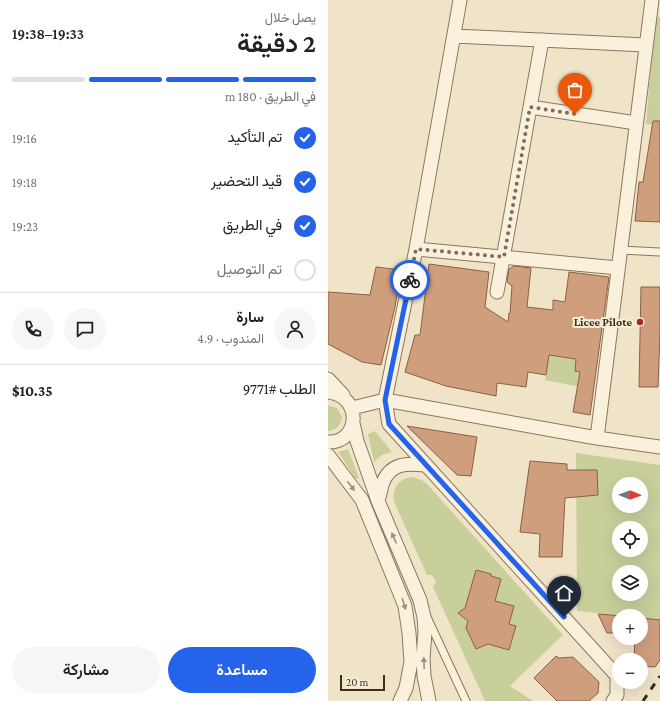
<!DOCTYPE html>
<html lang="ar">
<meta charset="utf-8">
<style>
:root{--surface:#fff;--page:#f6f6f6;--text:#222;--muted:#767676;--line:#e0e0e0;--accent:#2563eb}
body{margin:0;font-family:"Crimson Pro",Vazirmatn,serif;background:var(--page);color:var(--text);direction:rtl;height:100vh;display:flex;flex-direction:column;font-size:15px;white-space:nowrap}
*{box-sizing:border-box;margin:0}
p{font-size:13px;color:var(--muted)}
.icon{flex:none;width:22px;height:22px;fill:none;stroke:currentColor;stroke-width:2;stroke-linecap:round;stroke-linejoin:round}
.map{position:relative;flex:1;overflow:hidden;direction:ltr}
.sheet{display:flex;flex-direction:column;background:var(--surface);width:328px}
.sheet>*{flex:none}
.needle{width:26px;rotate:91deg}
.fabs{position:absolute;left:284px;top:477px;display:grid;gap:8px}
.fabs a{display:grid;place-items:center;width:36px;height:36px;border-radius:50%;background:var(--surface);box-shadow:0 4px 16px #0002;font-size:20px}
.scale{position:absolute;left:12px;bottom:10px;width:45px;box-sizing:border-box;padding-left:4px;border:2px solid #3d2e20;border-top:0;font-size:11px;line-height:14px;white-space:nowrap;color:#3d2e20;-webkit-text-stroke:3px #f7eed8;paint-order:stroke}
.pin{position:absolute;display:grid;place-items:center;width:34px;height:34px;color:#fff;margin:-41px -17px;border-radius:50% 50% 50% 0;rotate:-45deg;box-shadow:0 0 4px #0007}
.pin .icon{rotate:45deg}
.courier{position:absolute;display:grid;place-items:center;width:40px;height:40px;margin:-20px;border:3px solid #2563eb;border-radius:50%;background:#fff;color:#222;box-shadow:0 1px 5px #0007}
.head em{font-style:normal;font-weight:600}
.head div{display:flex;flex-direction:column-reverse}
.head{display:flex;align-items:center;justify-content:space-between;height:68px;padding:0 12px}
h1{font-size:26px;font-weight:600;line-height:30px}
.bar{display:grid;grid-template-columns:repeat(4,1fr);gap:6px 4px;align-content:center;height:48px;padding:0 12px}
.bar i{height:5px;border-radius:3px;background:var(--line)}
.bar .current{background:var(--accent)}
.bar p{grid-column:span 4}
.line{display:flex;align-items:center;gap:10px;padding:0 12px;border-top:1px solid var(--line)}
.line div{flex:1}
.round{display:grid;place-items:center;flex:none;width:42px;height:42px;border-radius:21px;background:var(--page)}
ol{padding:0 12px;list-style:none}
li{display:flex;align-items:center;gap:12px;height:44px}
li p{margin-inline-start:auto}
li .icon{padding:4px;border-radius:50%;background:var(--accent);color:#fff;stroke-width:4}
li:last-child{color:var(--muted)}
li i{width:22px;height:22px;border:2px solid var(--line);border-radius:50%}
.button{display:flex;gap:8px;margin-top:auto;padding:8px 12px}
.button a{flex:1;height:46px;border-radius:24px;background:var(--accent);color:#fff;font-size:16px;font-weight:600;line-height:46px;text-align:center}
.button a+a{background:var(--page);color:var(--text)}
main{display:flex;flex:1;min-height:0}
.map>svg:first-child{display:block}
.green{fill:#c9cf9b;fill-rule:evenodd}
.building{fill:#cf9f7d;stroke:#8d5f41}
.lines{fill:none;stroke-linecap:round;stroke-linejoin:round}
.lane-casing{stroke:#8d765c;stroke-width:9}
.street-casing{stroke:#8d765c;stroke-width:15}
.lane{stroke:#faf1dc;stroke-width:7}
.street{stroke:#faf1dc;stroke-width:13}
.rail{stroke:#3d2e20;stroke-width:3;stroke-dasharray:7 7;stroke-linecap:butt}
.oneway{fill:#9c907e}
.done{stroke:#7c6e5b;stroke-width:4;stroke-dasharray:0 7.2}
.route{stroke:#2563eb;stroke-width:5}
.poi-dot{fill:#9e2a2b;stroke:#f7eed8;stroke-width:1.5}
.labels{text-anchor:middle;stroke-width:4;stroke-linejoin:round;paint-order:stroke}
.poi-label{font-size:12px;font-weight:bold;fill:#3d2e20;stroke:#f7eed8;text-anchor:end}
</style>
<main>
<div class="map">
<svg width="332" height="701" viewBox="0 0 332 701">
<rect width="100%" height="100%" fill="#f0e4c8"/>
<path class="green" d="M 327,17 L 332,17 L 332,126 L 318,124 Z
M 221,355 L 248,359 L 247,371 L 254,373 L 252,387 L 217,380 Z
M 0,405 L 9,408 L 14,417 C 13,425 9,430 0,431 Z
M 47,431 L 64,452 L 54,455 L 46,462 L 40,434 Z
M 20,449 L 31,478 L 28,479 L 10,452 Z
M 248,453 L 332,465 L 332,620 L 313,618 L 313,616 L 295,616 L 249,611 ZM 291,484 L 313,484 L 313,506 L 291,506 ZM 291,528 L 313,528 L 313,550 L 291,550 ZM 291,572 L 313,572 L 313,594 L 291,594 Z
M 84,477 L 94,480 L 99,484 L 235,635 L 182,686 L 205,701 L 157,701 L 105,587 L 108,582 L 104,575 L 99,575 L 66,502 C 64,488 70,479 84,477 Z"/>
<path class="building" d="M 325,121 L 332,121 L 332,222 L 307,221 L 311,182 L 315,182 Z
M 101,264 L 161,272 L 157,307 L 180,322 L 181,313 L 182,313 L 184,286 L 179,282 L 181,269 L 186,266 L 203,268 L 199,307 L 225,310 L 225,300 L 237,302 L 241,272 L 281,277 L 262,415 L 245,412 L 252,372 L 247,371 L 248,359 L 221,355 L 218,375 L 200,372 L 198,387 L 169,383 L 168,396 L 118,386 L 77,372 L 87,335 L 92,335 Z
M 48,267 L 73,270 L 67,307 L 53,365 L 34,362 L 0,344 L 0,292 L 42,295 Z
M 313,287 L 332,287 L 332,332 L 330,387 L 311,387 Z
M 79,426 L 149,437 L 143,476 L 129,475 Z
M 202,461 L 239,464 L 239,470 L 269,470 L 270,495 L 237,498 L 234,557 L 211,557 L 212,534 L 192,532 Z
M 148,570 L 163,574 L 163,576 L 173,579 L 167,601 L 186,606 L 181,624 L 188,626 L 181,650 L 160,644 L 148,649 L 138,628 L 140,621 L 130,613 L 137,608 Z
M 270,614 L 295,616 L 291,616 L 291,633 L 279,633 Z
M 313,618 L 332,620 L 332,660 L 327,667 L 313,666 L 313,660 L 306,660 L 307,638 L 313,638 Z
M 228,656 L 231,658 L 245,657 L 271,682 L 270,693 L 261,701 L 229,701 L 206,678 Z"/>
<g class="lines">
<g class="lane-casing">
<path id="lane" d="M 292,250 L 332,252
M 99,617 L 138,701"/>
</g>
<g class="street-casing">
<path id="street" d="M 132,0 L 88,249 L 57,400 L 61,424 L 289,676 L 289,695 L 285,701
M 126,36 L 318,45
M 202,107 L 308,123
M 88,249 L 290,268
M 169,292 L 214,40
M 0,379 L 15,395
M 0,392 C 35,396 32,443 0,442
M 24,408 L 57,400 L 269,438 L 332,447
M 25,423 L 29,441 L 50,501 L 92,600 L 96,617 L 97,632 L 95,658 L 96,676 L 101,701
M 269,438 L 324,0
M 0,455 L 34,500 L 77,606 L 81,633 L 83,662 L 78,688 L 72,701
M 50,501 C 52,494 53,488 55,482 C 63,463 79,463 96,465"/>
</g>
<use href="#lane" class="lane"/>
<use href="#street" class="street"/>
<path class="rail" d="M 315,701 L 332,676"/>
</g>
<defs><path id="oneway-solid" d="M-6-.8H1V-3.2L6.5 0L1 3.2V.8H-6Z"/></defs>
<g class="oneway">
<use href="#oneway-solid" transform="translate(23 486) rotate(53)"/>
<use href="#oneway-solid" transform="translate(66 538) rotate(-113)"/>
<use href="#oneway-solid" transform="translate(76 604) rotate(73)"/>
<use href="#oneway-solid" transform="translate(96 663) rotate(-92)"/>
</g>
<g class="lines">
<path class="done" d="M 82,280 L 88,249 L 176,257 L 202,107 L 247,114"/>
<path class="route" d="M 82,280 L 57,400 L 61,424 L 236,617"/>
</g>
<circle class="poi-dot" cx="312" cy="322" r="4"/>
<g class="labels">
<g class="poi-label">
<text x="304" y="326">Licee Pilote</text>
</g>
</g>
</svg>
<div class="fabs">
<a><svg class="needle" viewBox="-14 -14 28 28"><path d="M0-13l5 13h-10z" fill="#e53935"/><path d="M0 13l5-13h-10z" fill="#767676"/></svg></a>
<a><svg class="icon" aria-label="locate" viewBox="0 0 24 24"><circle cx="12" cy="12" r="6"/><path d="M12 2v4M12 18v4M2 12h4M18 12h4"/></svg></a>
<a><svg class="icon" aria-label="layers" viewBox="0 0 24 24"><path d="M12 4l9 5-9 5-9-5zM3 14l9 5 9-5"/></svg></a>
<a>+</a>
<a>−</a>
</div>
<div class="scale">20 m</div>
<div class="pin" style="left:247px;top:114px;background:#ea580c"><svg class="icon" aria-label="bag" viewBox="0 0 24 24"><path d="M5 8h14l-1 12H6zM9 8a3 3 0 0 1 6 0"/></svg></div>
<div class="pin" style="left:236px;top:617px;background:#1f2937"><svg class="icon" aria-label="home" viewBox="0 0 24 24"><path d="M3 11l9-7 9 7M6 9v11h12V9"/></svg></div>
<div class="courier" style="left:82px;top:280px"><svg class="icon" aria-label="bike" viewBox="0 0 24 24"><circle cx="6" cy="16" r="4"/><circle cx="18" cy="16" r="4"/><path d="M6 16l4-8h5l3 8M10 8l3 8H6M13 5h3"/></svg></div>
</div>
<section class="sheet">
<div class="head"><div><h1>2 دقيقة</h1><p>يصل خلال</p></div><em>19:33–19:38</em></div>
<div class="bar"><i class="current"></i><i class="current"></i><i class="current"></i><i></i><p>في الطريق · 180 m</p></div>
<ol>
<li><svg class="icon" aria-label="check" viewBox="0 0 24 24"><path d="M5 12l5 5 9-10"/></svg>تم التأكيد<p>19:16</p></li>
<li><svg class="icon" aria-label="check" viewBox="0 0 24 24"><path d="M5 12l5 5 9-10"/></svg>قيد التحضير<p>19:18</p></li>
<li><svg class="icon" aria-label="check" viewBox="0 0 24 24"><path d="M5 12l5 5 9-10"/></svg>في الطريق<p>19:23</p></li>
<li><i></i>تم التوصيل</li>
</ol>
<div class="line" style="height:72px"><a class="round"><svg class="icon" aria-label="person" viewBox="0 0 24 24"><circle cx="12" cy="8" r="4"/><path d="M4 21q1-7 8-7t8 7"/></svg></a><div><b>سارة</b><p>المندوب · 4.9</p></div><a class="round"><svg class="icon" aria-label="chat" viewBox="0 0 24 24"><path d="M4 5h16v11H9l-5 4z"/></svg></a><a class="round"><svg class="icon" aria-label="phone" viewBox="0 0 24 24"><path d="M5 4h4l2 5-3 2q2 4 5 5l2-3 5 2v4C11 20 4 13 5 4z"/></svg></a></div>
<div class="line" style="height:52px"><div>الطلب #9771</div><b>$10.35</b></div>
<div class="button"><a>مساعدة</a><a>مشاركة</a></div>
</section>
</main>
